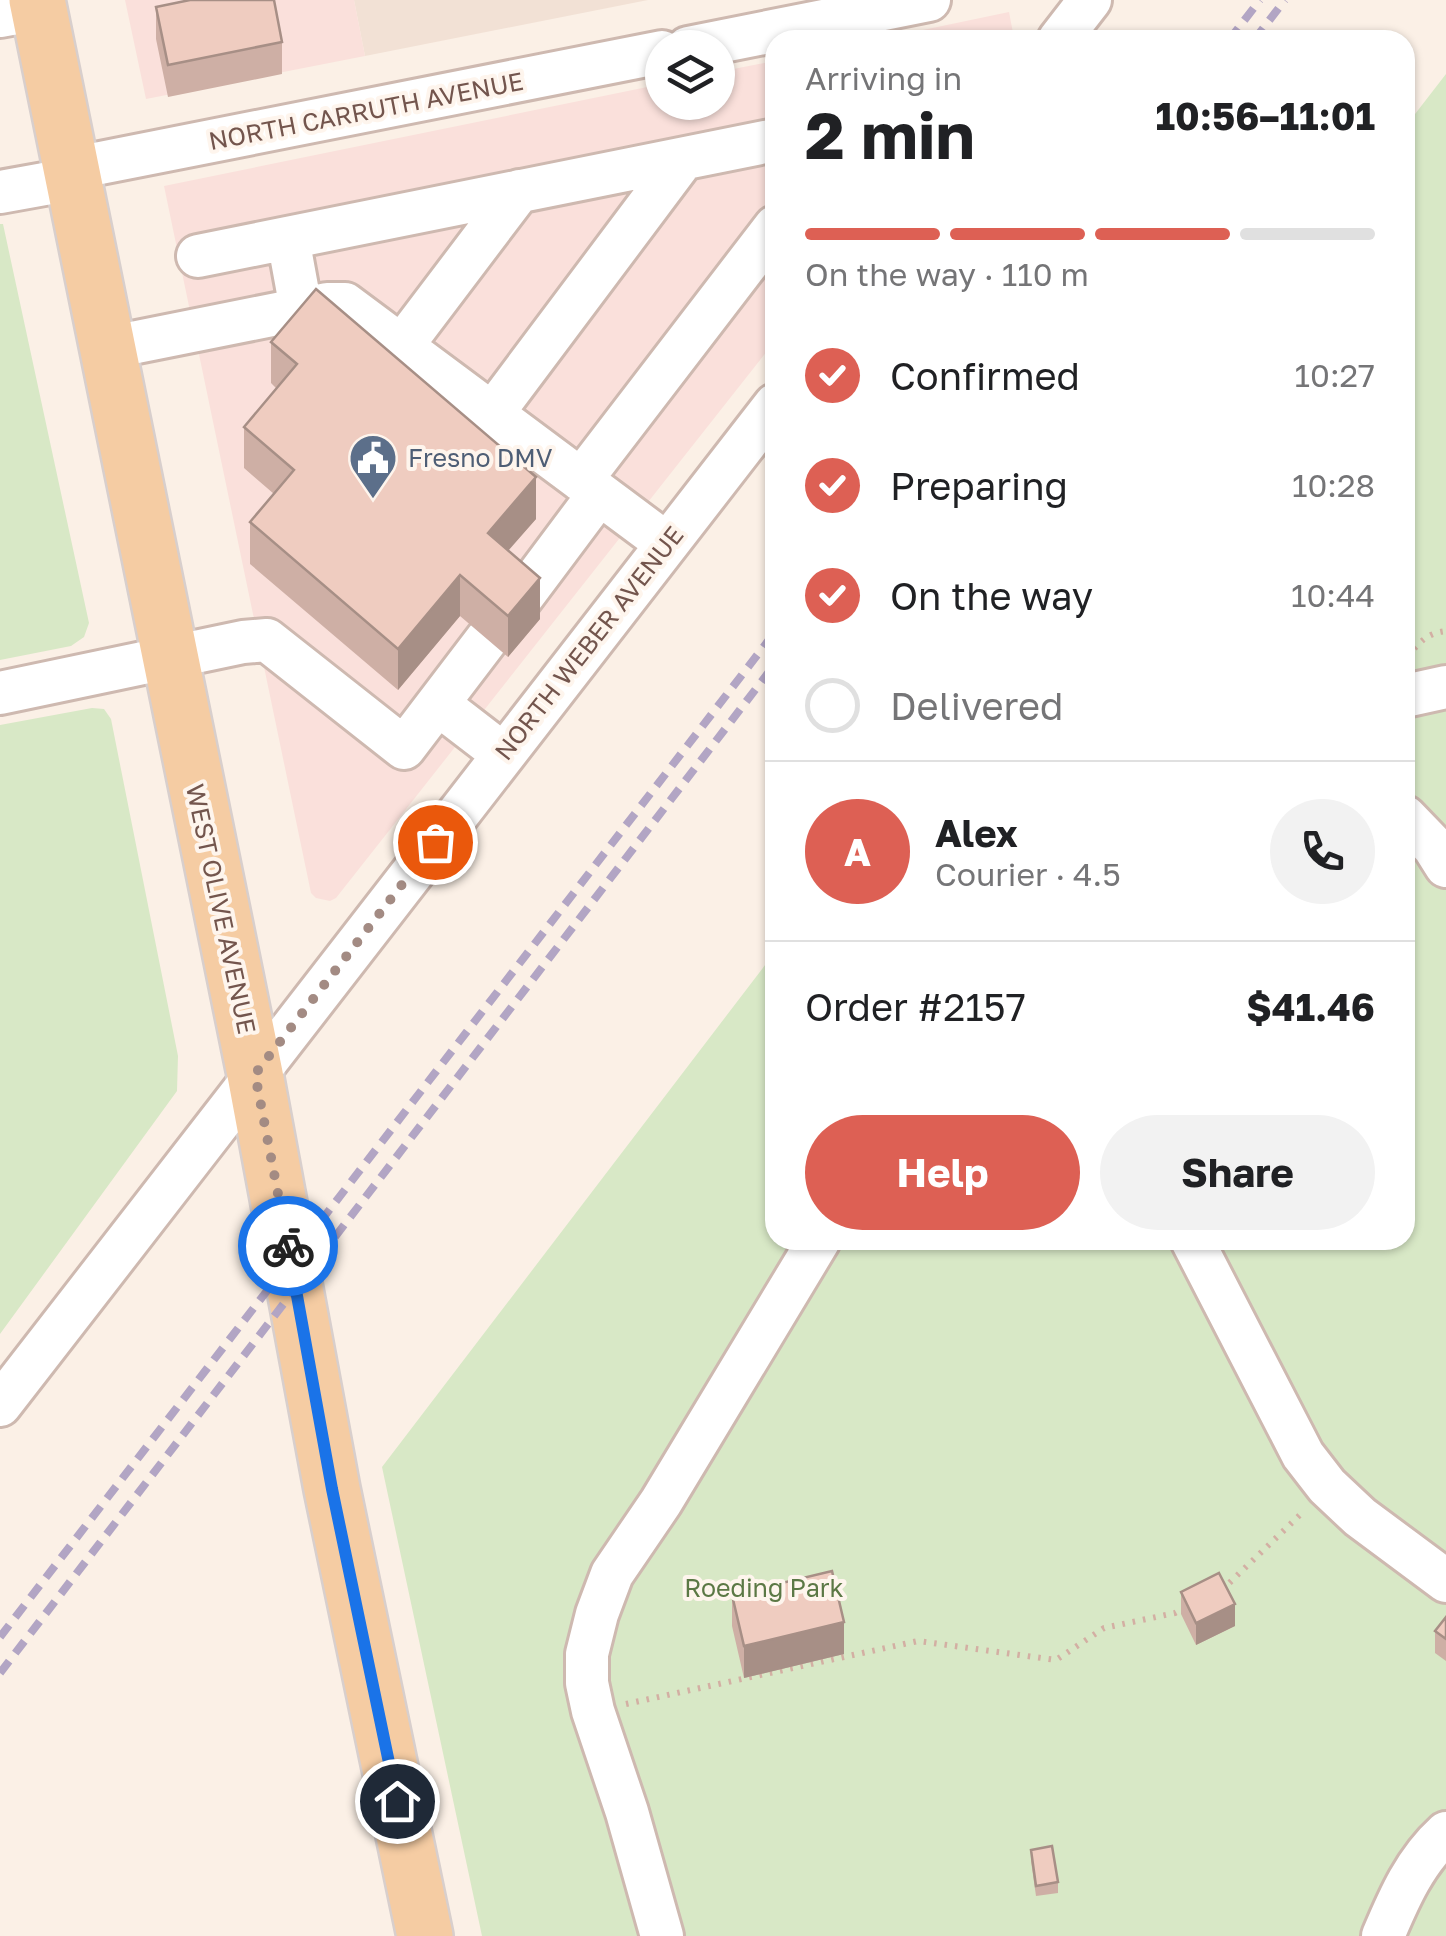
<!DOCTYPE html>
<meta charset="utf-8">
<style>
:root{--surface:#fff;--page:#f2f2f2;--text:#202124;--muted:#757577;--line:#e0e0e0;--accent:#dd6054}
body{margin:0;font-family:"Golos Text",sans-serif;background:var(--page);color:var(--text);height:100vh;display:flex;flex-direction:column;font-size:38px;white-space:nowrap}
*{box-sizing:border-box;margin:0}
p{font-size:32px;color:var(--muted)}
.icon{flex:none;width:55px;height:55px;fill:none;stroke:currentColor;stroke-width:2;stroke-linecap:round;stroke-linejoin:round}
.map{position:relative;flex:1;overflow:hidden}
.drawer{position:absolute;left:765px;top:30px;width:650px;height:1220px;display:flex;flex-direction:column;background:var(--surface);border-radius:30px;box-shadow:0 2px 8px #0004}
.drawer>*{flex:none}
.fabs{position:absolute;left:645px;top:30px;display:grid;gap:20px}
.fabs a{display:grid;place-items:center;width:90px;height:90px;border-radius:50%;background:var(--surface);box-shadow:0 2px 8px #0004;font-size:50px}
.pin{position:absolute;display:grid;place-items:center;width:85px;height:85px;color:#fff;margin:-42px;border:5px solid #fff;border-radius:50%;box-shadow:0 2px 10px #0007}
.courier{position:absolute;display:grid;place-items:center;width:100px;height:100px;margin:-50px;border:8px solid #1a73e8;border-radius:50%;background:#fff;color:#222;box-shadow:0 2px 12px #0007}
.summary em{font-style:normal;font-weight:700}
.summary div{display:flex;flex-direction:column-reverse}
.summary{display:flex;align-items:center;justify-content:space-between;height:170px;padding:0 40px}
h1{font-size:65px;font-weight:700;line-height:75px}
.bar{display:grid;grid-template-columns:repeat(4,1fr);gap:15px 10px;align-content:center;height:120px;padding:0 40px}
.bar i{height:12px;border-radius:8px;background:var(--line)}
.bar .current{background:var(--accent)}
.bar p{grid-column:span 4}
.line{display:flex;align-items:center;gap:25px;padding:0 40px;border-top:2px solid var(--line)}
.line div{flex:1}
.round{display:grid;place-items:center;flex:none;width:105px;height:105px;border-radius:52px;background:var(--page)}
ol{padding:0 40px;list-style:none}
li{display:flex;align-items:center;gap:30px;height:110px}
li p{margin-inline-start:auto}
li .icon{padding:10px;border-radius:50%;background:var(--accent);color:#fff;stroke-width:4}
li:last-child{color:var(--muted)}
li i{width:55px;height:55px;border:5px solid var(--line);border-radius:50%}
.cta{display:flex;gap:20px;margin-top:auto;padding:20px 40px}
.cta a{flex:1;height:115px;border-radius:60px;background:var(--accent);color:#fff;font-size:40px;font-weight:700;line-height:115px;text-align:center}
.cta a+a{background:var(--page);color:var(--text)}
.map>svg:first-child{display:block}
.residential{fill:#f2e1d5}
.commercial{fill:#fae0db}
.green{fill:#d8e8c6}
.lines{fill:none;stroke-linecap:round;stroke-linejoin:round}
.minor-casing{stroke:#ceb9b0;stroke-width:48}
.major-casing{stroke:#d8cfcd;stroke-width:60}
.path{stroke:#d3afa3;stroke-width:6;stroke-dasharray:2.5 8;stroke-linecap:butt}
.minor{stroke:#fff;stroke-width:42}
.major{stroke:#f5cca3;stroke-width:55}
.rail{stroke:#b2a5c4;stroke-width:8;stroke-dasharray:15 10;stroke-linecap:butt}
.wall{fill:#ceafa5}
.shaded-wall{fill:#a78f86}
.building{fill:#efccc0;stroke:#a78f86;stroke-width:2.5}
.done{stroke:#a38b83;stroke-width:10;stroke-dasharray:0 18}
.route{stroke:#1a73e8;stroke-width:12}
.labels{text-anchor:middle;stroke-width:8;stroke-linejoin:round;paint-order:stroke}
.street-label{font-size:25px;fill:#73554d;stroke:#fef5ed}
.service-label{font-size:25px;fill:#4e5e75;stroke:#fef5ed;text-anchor:start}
.park-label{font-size:25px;fill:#5b7845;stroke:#fef5ed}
</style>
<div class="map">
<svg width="1446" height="1936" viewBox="0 0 1446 1936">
<rect width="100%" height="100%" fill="#fbf0e6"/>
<path class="residential" d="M 354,0 L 648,0 L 365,56 Z"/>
<path class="commercial" d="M 125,0 L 354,0 L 365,56 L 146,99 Z
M 1009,12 L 1014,38 L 1012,40 L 875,40 Z
M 775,61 L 775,341 L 336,898 L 330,901 L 316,898 L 311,893 L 164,186 L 662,84 L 662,102 L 718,102 L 718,72 Z"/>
<path class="green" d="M 1446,74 L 1446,1936 L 482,1936 L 382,1467 L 775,952 L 775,1240 L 1405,1240 L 1405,127 Z
M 0,224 L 3,224 L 89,623 L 84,637 L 71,646 L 0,660 Z
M 92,708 L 104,709 L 111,719 L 178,1056 L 177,1091 L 0,1334 L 0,725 Z"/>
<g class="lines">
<g class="minor-casing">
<path id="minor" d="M 0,16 L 38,9
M 1059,40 L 1090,0
M 688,48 L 929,0
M 70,169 L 662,52
M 0,192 L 72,179
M 288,238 L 301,309
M 198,256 L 775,140
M 401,347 L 519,191
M 107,348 L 327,304 L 345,304 L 667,544
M 492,414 L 683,159
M 581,480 L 775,227
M 519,601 L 599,494
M 0,693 L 243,642 L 267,640 L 404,748 L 487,639
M 1405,696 L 1446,687
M 438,704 L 503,754
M 1405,817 L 1434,847 L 1446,866
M 1192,1240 L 1303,1455 L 1327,1486 L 1360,1517 L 1446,1581
M 0,1405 L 775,405
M 662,1936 L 627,1812 L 593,1711 L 587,1683 L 587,1654 L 597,1614 L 612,1574 L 661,1502 L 819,1240
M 1383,1936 C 1399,1898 1415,1861 1446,1833"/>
</g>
<g class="major-casing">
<path id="major" d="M 37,0 L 255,1074 L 332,1489 L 425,1936"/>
</g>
<path class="path" d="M 1407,656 C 1420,643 1426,633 1446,631
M 1222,1590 L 1303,1512
M 626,1704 L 918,1641 L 1056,1660 L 1104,1628 L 1175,1613 L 1188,1606"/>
<use href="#minor" class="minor"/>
<use href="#major" class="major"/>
<path class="rail" d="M 1229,40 L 1260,0
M 1254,40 L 1285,0
M 0,1637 L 775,632
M 0,1673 L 775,664"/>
</g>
<path class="wall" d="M 156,7 L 282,42 L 282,74 L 168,97 L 156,39 Z
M 271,342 L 536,519 L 508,550 L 540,619 L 508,657 L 460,616 L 398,690 L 250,564 L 250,522 L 274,494 L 244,468 L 244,427 L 276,388 L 271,383 Z
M 1181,1592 L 1235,1626 L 1196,1645 L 1181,1614 Z
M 732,1595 L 844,1654 L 744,1678 L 732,1626 Z
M 1446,1617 L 1446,1661 L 1435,1653 L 1435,1631 Z
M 1031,1850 L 1058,1882 L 1058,1893 L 1036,1896 L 1031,1861 Z"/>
<path class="shaded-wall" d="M 536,477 L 536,519 L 488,574 L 488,533 Z
M 460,575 L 460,616 L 398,690 L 398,649 Z
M 540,578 L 540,619 L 508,657 L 508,616 Z
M 1235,1604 L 1235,1626 L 1196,1645 L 1196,1623 Z
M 844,1622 L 844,1654 L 744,1678 L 744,1646 Z"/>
<path class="building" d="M 190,0 L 274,0 L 282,42 L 168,65 L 156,7 Z
M 316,289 L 536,477 L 488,533 L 540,578 L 508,616 L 460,575 L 398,649 L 250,522 L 294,470 L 244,427 L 297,364 L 271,342 Z
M 832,1571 L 844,1622 L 744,1646 L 732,1595 Z
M 1219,1573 L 1235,1604 L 1196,1623 L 1181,1592 Z
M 1446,1617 L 1446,1639 L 1435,1631 Z
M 1052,1846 L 1058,1882 L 1036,1886 L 1031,1850 Z"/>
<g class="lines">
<path class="done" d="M 288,1246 L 255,1074 L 435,842"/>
<path class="route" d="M 288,1246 L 332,1489 L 397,1801"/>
</g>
<defs>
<g id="civic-pin" transform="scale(2.5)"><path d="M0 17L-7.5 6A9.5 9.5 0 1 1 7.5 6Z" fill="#5c6f8a" stroke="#fef5ed"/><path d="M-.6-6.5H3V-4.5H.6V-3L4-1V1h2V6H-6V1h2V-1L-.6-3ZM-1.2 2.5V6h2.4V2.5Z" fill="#fff"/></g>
</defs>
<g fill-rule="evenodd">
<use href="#civic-pin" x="373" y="458"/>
</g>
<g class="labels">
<g class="street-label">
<text transform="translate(366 111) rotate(-11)" y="9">NORTH CARRUTH AVENUE</text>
<text transform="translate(589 643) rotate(-52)" y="9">NORTH WEBER AVENUE</text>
<text transform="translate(221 909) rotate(78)" y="9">WEST OLIVE AVENUE</text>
</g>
<g class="service-label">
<text x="408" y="467">Fresno DMV</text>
</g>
<g class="park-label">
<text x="764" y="1597">Roeding Park</text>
</g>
</g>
</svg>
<div class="fabs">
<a><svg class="icon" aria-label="layers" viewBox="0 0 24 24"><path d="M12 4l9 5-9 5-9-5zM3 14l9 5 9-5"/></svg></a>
</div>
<div class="pin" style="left:435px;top:842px;background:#ea580c"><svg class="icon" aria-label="bag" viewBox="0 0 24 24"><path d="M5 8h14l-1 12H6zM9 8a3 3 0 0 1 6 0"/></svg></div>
<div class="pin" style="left:397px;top:1801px;background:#1f2937"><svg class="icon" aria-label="home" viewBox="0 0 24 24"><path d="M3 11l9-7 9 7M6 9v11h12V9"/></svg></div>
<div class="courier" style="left:288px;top:1246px"><svg class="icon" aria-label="bike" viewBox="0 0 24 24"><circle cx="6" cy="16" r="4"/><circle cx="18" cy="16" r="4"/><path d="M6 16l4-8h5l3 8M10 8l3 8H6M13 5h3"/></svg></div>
<section class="drawer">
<div class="summary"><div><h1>2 min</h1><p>Arriving in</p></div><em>10:56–11:01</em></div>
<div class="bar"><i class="current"></i><i class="current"></i><i class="current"></i><i></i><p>On the way · 110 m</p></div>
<ol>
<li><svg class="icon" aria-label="check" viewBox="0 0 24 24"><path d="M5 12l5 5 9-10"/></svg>Confirmed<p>10:27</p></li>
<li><svg class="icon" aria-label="check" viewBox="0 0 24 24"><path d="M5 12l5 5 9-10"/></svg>Preparing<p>10:28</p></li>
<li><svg class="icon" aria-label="check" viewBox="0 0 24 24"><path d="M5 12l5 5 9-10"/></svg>On the way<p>10:44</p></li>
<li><i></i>Delivered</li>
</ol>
<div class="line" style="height:180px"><b class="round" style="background:var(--accent);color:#fff">A</b><div><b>Alex</b><p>Courier · 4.5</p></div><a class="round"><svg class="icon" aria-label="phone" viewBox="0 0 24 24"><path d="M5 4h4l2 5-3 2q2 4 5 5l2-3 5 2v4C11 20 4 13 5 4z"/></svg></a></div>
<div class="line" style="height:130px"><div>Order #2157</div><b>$41.46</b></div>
<div class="cta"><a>Help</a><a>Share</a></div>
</section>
</div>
